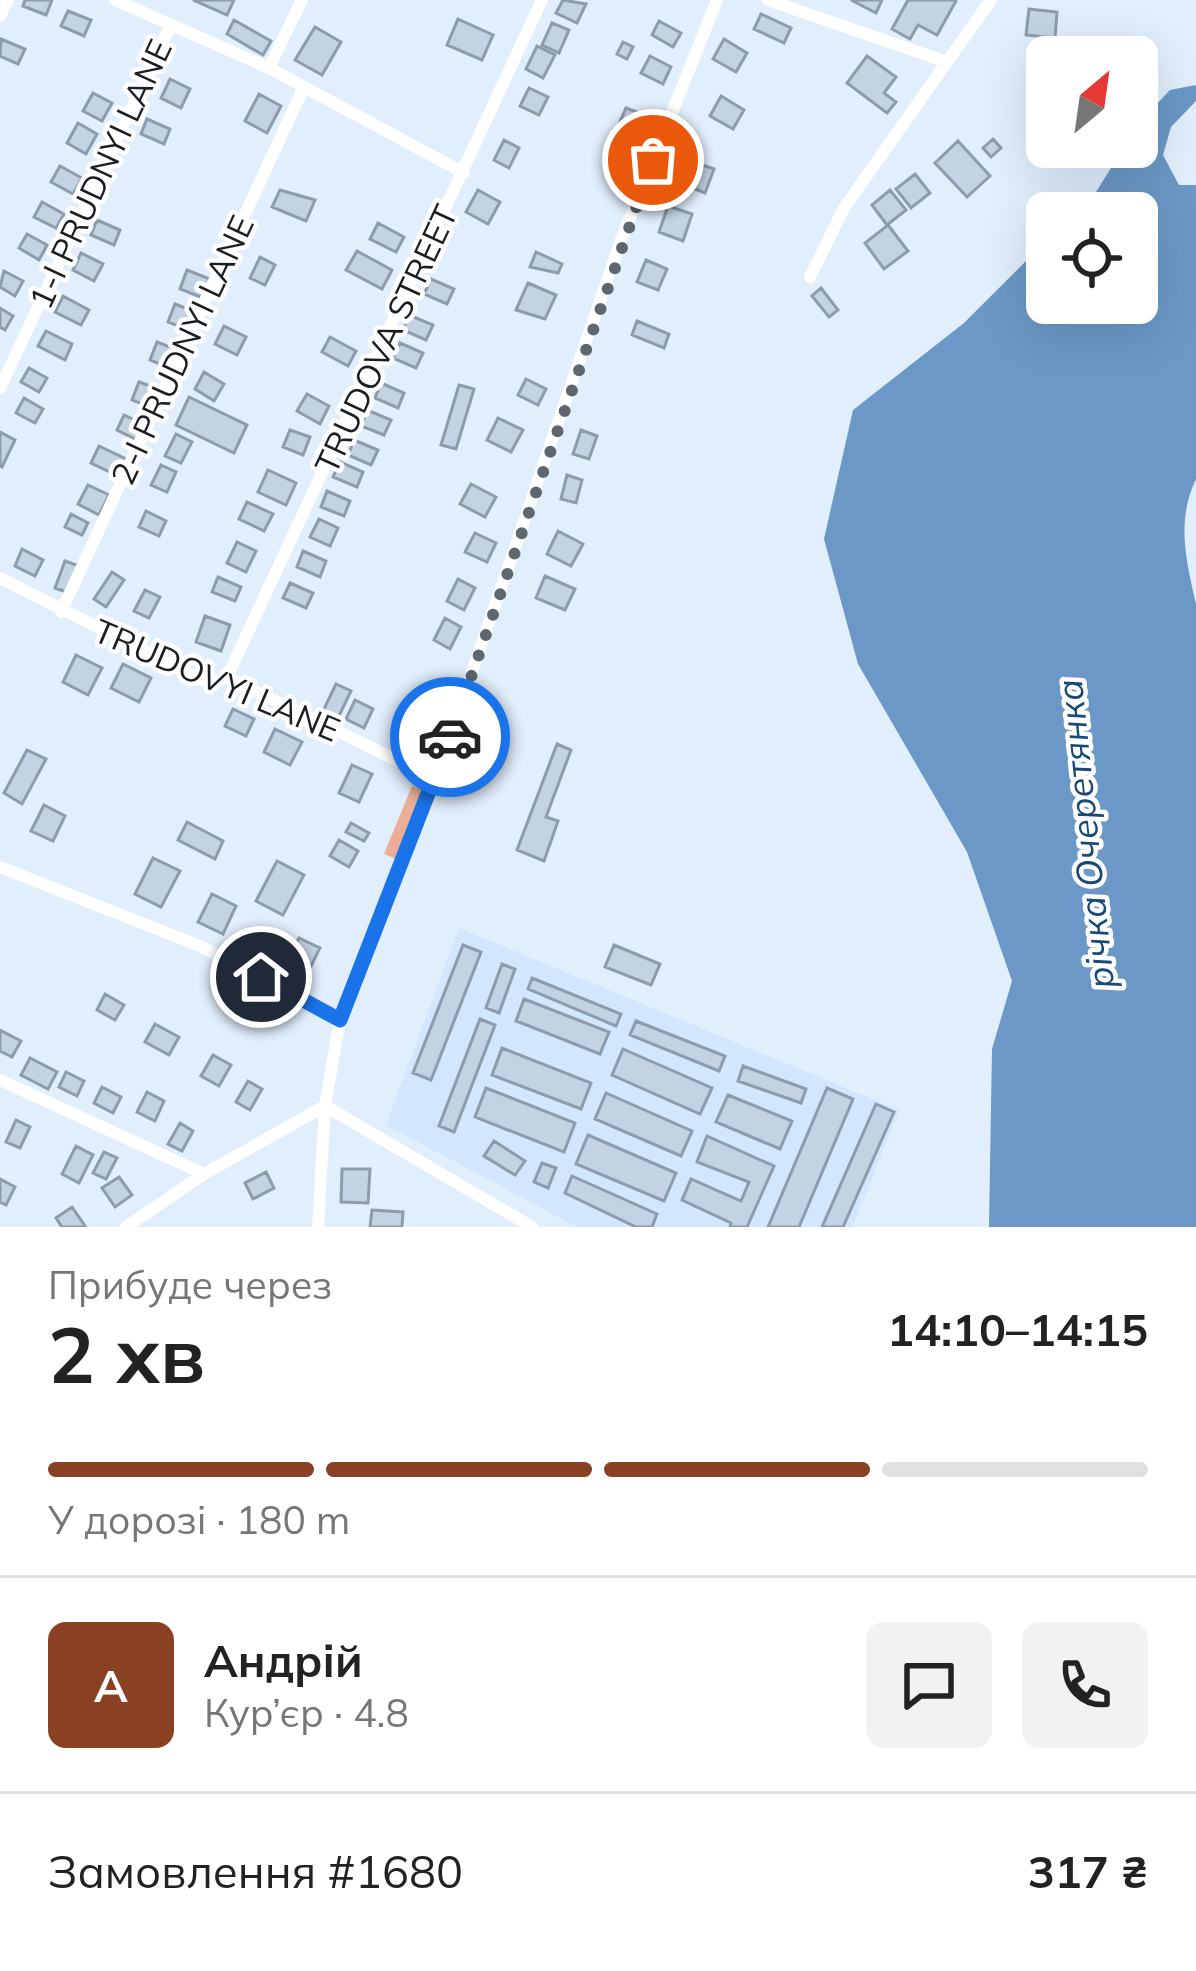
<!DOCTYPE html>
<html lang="uk">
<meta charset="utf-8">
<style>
:root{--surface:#fff;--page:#f2f2f2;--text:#222;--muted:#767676;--line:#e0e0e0;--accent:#8a4123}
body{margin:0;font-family:Mulish,sans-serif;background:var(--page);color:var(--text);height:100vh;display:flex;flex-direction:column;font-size:45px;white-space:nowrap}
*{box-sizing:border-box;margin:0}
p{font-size:39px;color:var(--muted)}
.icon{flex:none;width:66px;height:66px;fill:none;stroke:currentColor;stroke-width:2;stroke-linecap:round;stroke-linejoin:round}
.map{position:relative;height:1227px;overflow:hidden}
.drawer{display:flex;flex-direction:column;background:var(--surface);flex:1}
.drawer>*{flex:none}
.needle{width:78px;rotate:29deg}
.buttons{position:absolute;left:1026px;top:36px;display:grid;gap:24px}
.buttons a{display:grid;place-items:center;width:132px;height:132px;border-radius:18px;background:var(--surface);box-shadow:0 12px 48px #0002;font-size:60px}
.pin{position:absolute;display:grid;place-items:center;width:102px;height:102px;color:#fff;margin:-51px;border:6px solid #fff;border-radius:50%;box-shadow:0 3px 12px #0007}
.courier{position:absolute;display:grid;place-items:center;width:120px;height:120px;margin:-60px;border:9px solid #1a73e8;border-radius:50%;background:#fff;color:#222;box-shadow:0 3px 15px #0007}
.overview em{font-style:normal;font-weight:700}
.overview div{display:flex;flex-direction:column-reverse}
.overview{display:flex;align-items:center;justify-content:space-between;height:204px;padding:0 48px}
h1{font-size:78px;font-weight:700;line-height:90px}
.bar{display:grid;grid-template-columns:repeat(4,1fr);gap:18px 12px;align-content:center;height:144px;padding:0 48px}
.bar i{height:15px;border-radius:9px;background:var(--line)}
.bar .selected{background:var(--accent)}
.bar p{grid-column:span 4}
.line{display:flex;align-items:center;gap:30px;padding:0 48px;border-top:3px solid var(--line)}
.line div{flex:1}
.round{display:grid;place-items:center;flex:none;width:126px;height:126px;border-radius:18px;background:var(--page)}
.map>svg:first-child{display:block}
.built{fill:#d2e7fe}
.green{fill:#ebad95}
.water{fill:#6b98c6}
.building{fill:#c3d3e4;stroke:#8d9cac;stroke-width:3}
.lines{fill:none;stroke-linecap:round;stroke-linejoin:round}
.street{stroke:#fff;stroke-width:12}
.done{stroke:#5e6770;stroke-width:12;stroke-dasharray:0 21.6}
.route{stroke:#1a73e8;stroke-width:15}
.labels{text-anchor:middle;stroke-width:9;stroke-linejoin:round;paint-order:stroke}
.street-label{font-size:33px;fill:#181e24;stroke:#fff}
.water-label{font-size:36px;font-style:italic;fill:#194976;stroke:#fff}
</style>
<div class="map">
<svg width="1196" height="1227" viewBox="0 0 1196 1227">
<rect width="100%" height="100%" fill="#e1eefc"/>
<path class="built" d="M 459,928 L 899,1110 L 853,1227 L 577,1227 L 386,1125 Z"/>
<path class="green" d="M 412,786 L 427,791 L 399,860 L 384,854 Z"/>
<path class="water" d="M 1196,85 L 1196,101 L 1171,127 L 1163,155 L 1179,185 L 1196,185 L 1196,479 C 1176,521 1186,560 1196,604 L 1196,1227 L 989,1227 L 992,1049 L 1012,981 L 967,852 L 858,664 L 824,539 L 853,410 L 964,323 L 1047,240 L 1047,303 L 1137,303 L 1137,213 L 1075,213 L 1096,192 L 1124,147 L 1137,147 L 1137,125 L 1170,90 Z"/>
<path class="building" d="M 25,0 L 52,0 L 46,15 L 23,6 Z
M 193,0 L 234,0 L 227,15 Z
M 563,0 L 586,4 L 577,23 L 556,13 Z
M 851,0 L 882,0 L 876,13 Z
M 908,0 L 955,0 L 956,1 L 937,35 L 918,25 L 910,39 L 892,29 Z
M 1029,9 L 1057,12 L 1055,38 L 1026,35 Z
M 68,11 L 91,20 L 84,36 L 61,26 Z
M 761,14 L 791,28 L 784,43 L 754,29 Z
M 458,19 L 493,35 L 482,60 L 447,45 Z
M 234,20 L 271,41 L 263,55 L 227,34 Z
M 659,21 L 681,33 L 673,47 L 652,35 Z
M 552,23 L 569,30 L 559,53 L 542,45 Z
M 315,27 L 341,42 L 322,75 L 295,60 Z
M 1,39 L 25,49 L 18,64 L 0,56 Z
M 724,39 L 747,53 L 736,72 L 713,59 Z
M 623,42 L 633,47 L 627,59 L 617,54 Z
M 537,46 L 555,55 L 543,78 L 526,69 Z
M 650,56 L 671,67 L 663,84 L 641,73 Z
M 867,56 L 896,77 L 884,93 L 896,102 L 887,113 L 847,83 Z
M 170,79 L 190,89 L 181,108 L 161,98 Z
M 529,88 L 548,97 L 539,115 L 520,106 Z
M 93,93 L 112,103 L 102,121 L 83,111 Z
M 259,94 L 281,106 L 267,133 L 245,121 Z
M 721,96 L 744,110 L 733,129 L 710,116 Z
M 626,108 L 647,116 L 641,133 L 619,124 Z
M 147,119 L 170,129 L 164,144 L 141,134 Z
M 78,123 L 97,134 L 86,154 L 67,143 Z
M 993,139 L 1001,148 L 991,157 L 983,148 Z
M 504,140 L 519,148 L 509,168 L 494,160 Z
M 958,141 L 990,176 L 967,197 L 935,163 Z
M 691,161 L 714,169 L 705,193 L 676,181 Z
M 60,166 L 82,178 L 73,194 L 51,182 Z
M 915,174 L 930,193 L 911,208 L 896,189 Z
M 280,190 L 315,200 L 306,221 L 272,207 Z
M 478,190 L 500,202 L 488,224 L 466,212 Z
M 890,190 L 906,210 L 887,225 L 872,205 Z
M 42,202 L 64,214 L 56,228 L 34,217 Z
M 668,206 L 692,214 L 683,241 L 659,232 Z
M 97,220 L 120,230 L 114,245 L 91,235 Z
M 378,223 L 404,237 L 396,252 L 370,239 Z
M 888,225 L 908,251 L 884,269 L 865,243 Z
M 27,234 L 47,245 L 39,260 L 19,248 Z
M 357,251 L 392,270 L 382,289 L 346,270 Z
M 536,252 L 562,264 L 558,273 L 530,267 Z
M 81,253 L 103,264 L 94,281 L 73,270 Z
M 260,257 L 275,265 L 265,285 L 250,278 Z
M 646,260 L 667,269 L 658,290 L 637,282 Z
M 187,270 L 210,279 L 203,298 L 180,289 Z
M 4,271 L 23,281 L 15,296 L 0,287 Z
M 431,279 L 454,289 L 447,304 L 424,294 Z
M 528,283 L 556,295 L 545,319 L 516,310 Z
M 821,288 L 838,310 L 829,317 L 812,296 Z
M 63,296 L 89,310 L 81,325 L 55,312 Z
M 175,304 L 198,313 L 191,331 L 168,322 Z
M 0,308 L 13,316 L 5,330 L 0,327 Z
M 409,315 L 433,325 L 426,340 L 403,330 Z
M 637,321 L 669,334 L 664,348 L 632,335 Z
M 224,326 L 246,337 L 237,355 L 215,344 Z
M 46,331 L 72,344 L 65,360 L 38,346 Z
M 330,337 L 356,351 L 348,366 L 322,352 Z
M 157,342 L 180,351 L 172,369 L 150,360 Z
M 400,343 L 423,353 L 416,368 L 393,358 Z
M 29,368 L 47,378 L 39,392 L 21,382 Z
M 204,372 L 224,384 L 214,401 L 195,389 Z
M 526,379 L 546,389 L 538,405 L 518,395 Z
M 139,382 L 162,390 L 155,409 L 132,400 Z
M 381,383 L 404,393 L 398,408 L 375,398 Z
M 459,385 L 474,389 L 456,449 L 441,445 Z
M 307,394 L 329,406 L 320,424 L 297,411 Z
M 189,397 L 247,425 L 234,453 L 176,425 Z
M 24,398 L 43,409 L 35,423 L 16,413 Z
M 367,410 L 391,420 L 384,435 L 361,426 Z
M 124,415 L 145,425 L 137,440 L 117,430 Z
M 498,418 L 523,430 L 511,452 L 487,440 Z
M 290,430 L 310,437 L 303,455 L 283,447 Z
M 581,430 L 597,436 L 589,459 L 573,454 Z
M 0,432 L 15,440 L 2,467 L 0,466 Z
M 176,434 L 192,442 L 181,463 L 165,456 Z
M 354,440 L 378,450 L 371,465 L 348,455 Z
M 99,446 L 126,459 L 118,476 L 91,463 Z
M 340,462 L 363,472 L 357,487 L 333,477 Z
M 161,465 L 176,472 L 167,492 L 151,485 Z
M 268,470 L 296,483 L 286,505 L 258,492 Z
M 567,475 L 582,480 L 576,503 L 561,499 Z
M 471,484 L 496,497 L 485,517 L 460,504 Z
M 88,485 L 109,495 L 99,515 L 78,504 Z
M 327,491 L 350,501 L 344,516 L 321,507 Z
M 247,502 L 273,514 L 264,531 L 239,519 Z
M 146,511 L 166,521 L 159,536 L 139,527 Z
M 71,514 L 88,523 L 82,535 L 65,527 Z
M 319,519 L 338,528 L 330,546 L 310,537 Z
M 558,531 L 583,544 L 571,566 L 547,554 Z
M 475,533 L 496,543 L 487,562 L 465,552 Z
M 237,542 L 256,551 L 246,572 L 227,563 Z
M 22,549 L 43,560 L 35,576 L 15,566 Z
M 303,551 L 326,561 L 320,577 L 297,567 Z
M 65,561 L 79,566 L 69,593 L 55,588 Z
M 112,572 L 124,580 L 106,607 L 94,599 Z
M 545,576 L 575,589 L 565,610 L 536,598 Z
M 218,577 L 241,587 L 235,601 L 212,592 Z
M 458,579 L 475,588 L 464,610 L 447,601 Z
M 290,583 L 313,593 L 306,608 L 283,598 Z
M 145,590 L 160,597 L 149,618 L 134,611 Z
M 205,616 L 230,625 L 221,651 L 196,642 Z
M 445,618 L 461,627 L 450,649 L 434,640 Z
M 76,655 L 102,668 L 88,695 L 63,682 Z
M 123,664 L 151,678 L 139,702 L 111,688 Z
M 336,684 L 351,691 L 337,720 L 322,713 Z
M 355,700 L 373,709 L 364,728 L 346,719 Z
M 233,709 L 254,719 L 246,736 L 225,726 Z
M 275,729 L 302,742 L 290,765 L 264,752 Z
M 557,744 L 571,750 L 546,817 L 558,821 L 544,861 L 517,850 Z
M 27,750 L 46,759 L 22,804 L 4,793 Z
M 352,765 L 372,774 L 359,802 L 339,793 Z
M 44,805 L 65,816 L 53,841 L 31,831 Z
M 187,822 L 223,841 L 215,859 L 178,840 Z
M 351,823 L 369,833 L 364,841 L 346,832 Z
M 339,840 L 358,851 L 349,867 L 330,856 Z
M 153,858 L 180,871 L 161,907 L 135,894 Z
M 277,861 L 304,875 L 283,915 L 256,901 Z
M 212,894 L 236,906 L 223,934 L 198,922 Z
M 269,932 L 289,941 L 278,963 L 258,953 Z
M 299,938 L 320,948 L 311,966 L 290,955 Z
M 463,945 L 481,952 L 431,1080 L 413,1073 Z
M 614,945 L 660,964 L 651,985 L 605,967 Z
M 502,964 L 515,969 L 499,1013 L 486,1008 Z
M 532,978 L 621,1014 L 616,1026 L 528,989 Z
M 105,994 L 124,1005 L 115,1020 L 97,1010 Z
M 524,999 L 609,1032 L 600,1054 L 516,1021 Z
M 480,1019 L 495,1025 L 454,1132 L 439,1126 Z
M 636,1021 L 725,1056 L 719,1071 L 630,1035 Z
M 155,1024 L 179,1037 L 169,1055 L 145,1042 Z
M 0,1030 L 21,1041 L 12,1057 L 0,1051 Z
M 502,1048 L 591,1083 L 581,1109 L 492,1075 Z
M 623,1049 L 712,1088 L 700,1114 L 612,1075 Z
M 213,1055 L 231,1065 L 219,1086 L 201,1076 Z
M 30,1058 L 57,1072 L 48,1089 L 21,1075 Z
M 743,1066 L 806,1089 L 801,1103 L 738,1081 Z
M 66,1072 L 84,1081 L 77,1096 L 59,1087 Z
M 248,1081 L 262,1089 L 250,1110 L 236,1102 Z
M 102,1087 L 121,1097 L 113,1113 L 94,1103 Z
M 486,1088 L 575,1123 L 564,1152 L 475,1117 Z
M 827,1088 L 853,1099 L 799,1227 L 768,1227 Z
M 147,1092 L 164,1101 L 155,1121 L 137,1112 Z
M 606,1093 L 692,1131 L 681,1156 L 595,1119 Z
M 728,1095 L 792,1121 L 780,1149 L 716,1122 Z
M 876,1104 L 894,1112 L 843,1227 L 822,1227 Z
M 16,1120 L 30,1127 L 20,1148 L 6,1142 Z
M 180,1123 L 193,1131 L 182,1151 L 168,1144 Z
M 588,1135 L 676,1173 L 664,1201 L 576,1164 Z
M 707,1136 L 774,1166 L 747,1227 L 730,1227 L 731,1223 L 682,1200 L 691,1179 L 741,1201 L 749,1182 L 697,1162 Z
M 494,1141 L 525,1161 L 515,1175 L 484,1156 Z
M 76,1146 L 93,1155 L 79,1183 L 62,1174 Z
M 104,1152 L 117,1158 L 106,1179 L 93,1173 Z
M 542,1163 L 556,1168 L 548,1188 L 534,1182 Z
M 342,1169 L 370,1169 L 368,1203 L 341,1202 Z
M 266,1172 L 274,1188 L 253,1199 L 245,1183 Z
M 572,1176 L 657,1214 L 652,1227 L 636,1227 L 565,1193 Z
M 119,1177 L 132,1195 L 115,1207 L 102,1188 Z
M 0,1179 L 15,1187 L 6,1205 L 0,1202 Z
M 72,1207 L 85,1226 L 83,1227 L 62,1227 L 56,1218 Z
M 372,1210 L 403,1212 L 402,1227 L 370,1227 Z"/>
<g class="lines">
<path class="street" d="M 115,0 L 269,68 L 464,173
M 768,0 L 947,62 L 991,0
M 0,16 L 8,0
M 269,68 L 302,0
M 810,277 L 844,208 L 947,62
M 0,388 L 170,26
M 0,578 L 210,684 L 227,677 L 435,779
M 61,612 L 303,89
M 227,677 L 542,0
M 0,867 L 200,946 L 340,1020
M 0,1080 L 204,1174
M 325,1106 L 532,1227
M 126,1227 L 204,1174 L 325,1106
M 318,1227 L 325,1106 L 340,1020 L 435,779 L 621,240 L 717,0"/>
</g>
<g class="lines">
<path class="done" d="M 450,737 L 653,160"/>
<path class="route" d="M 261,977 L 340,1020 L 450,737"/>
</g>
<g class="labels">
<g class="street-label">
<text transform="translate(100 174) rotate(-65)" y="12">1-I PRUDNYI LANE</text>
<text transform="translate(386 339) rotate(-65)" y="12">TRUDOVA STREET</text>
<text transform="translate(182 350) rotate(-65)" y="12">2-I PRUDNYI LANE</text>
<text transform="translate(217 680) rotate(23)" y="12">TRUDOVYI LANE</text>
</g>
<g class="water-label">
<text transform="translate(1085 834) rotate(-96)" y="13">річка Очеретянка</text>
</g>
</g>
</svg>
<div class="buttons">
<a><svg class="needle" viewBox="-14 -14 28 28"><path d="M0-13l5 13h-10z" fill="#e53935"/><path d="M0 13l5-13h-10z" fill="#767676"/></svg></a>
<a><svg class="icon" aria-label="locate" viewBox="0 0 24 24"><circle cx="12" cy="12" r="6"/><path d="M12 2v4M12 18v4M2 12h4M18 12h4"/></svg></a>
</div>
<div class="pin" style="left:653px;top:160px;background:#ea580c"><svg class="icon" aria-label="bag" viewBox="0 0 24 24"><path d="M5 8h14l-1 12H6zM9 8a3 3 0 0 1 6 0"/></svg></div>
<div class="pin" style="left:261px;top:977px;background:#1f2937"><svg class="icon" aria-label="home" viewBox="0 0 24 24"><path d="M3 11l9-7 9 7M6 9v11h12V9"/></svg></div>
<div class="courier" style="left:450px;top:737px"><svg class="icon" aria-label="car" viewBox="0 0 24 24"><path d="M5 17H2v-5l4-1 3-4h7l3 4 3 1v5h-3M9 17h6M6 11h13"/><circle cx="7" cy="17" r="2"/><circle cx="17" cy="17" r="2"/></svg></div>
</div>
<section class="drawer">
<div class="overview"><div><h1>2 хв</h1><p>Прибуде через</p></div><em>14:10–14:15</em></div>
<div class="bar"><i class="selected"></i><i class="selected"></i><i class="selected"></i><i></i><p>У дорозі · 180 m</p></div>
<div class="line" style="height:216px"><b class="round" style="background:var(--accent);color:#fff">А</b><div><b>Андрій</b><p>Кур’єр · 4.8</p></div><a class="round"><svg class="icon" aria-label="chat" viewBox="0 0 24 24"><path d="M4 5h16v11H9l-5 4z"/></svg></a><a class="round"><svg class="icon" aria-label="phone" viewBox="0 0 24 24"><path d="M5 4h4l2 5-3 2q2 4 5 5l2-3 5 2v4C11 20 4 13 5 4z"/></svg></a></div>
<div class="line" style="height:156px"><div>Замовлення #1680</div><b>317 ₴</b></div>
</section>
